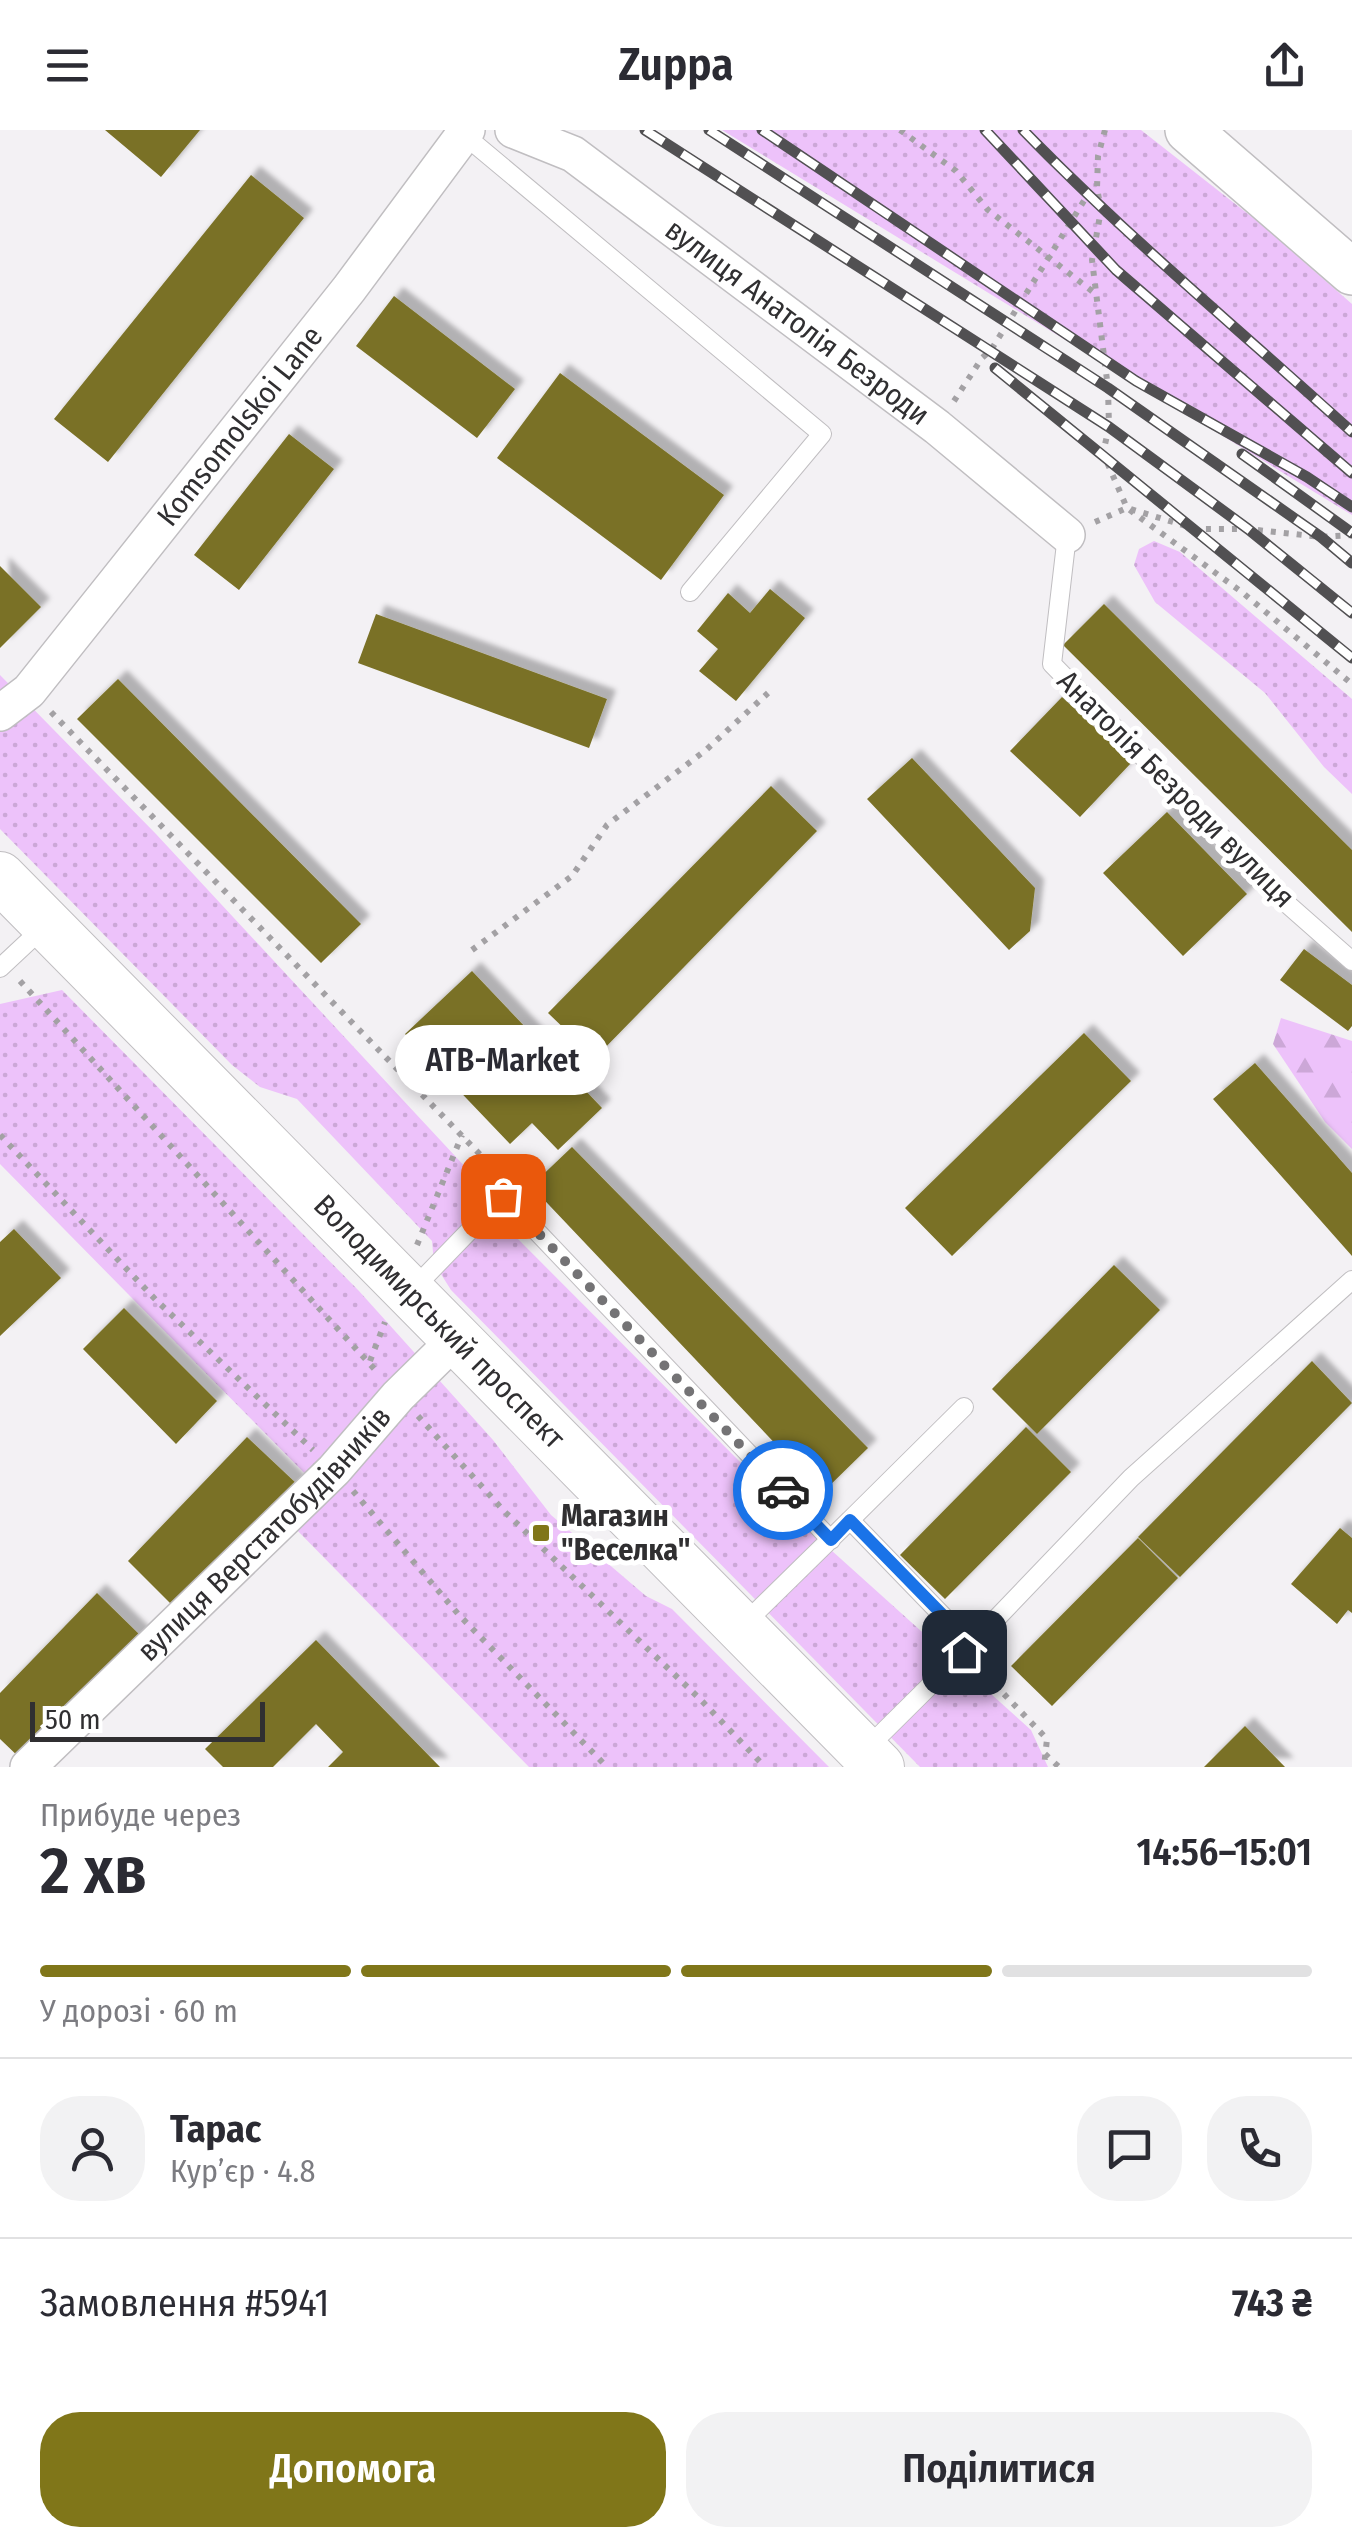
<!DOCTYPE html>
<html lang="uk">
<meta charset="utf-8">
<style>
:root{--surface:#fff;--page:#f2f2f3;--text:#2b2b33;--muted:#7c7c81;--line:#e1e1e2;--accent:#807619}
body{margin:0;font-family:"Fira Sans Condensed",sans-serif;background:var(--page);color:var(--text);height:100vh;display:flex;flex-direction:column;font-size:38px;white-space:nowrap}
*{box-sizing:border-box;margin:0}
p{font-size:32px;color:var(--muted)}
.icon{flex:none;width:55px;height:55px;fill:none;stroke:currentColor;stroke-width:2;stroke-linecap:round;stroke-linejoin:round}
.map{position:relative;height:1637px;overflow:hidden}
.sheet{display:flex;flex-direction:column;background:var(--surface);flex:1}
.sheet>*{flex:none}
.scale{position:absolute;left:30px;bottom:25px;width:235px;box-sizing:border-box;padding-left:10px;border:5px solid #302f31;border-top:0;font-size:28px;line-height:35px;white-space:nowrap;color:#302f31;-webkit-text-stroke:8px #fff;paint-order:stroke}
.pin{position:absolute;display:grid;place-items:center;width:85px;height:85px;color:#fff;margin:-42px;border-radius:20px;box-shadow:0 5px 15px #0006}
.courier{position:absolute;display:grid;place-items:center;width:100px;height:100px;margin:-50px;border:8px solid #1a73e8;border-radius:50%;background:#fff;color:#222;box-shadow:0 2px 12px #0007}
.bubble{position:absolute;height:70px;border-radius:35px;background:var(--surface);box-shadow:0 5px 15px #0003;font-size:32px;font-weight:600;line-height:70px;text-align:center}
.headline em{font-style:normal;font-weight:600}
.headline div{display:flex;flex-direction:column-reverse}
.headline{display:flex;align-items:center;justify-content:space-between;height:170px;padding:0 40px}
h1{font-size:65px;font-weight:600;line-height:75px}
.bar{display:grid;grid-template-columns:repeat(4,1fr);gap:15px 10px;align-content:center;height:120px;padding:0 40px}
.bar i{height:12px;border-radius:8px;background:var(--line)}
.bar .selected{background:var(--accent)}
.bar p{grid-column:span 4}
.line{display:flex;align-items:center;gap:25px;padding:0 40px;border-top:2px solid var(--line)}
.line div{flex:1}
.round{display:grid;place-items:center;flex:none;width:105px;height:105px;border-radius:40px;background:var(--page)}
.action{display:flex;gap:20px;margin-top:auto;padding:20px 40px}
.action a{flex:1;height:115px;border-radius:40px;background:var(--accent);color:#fff;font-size:40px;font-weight:600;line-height:115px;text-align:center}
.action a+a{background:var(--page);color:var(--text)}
header{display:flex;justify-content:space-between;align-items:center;height:130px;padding:0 40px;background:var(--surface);font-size:45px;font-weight:600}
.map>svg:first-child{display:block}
.grass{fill:url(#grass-dots)}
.forest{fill:url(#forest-firs)}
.building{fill:#7a7126;filter:url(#shadow)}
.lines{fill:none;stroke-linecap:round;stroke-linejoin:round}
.service-casing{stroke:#c0bec1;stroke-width:20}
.minor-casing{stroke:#c0bec1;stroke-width:38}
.tertiary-casing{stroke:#c0bec1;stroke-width:48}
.secondary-casing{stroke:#c0bec1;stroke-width:52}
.path{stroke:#a3a1a4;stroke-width:6;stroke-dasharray:5 8;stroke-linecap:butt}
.service{stroke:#fff;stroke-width:18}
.minor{stroke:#fff;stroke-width:35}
.tertiary{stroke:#fff;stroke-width:45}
.secondary{stroke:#fff;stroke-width:50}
.rail-casing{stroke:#515052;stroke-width:11}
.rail{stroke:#fff;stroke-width:8;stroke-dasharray:22;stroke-linecap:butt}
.done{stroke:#747375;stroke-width:10;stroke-dasharray:0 18}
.route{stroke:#1a73e8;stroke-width:12}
.poi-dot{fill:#807619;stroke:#fff;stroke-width:4}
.labels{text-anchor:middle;stroke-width:10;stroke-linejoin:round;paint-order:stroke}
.street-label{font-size:30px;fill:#302f31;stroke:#fff}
.poi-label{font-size:30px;font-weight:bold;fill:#302f31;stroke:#fff;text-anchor:start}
</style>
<header><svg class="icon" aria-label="menu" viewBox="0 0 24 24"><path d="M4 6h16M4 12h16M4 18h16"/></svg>Zuppa<svg class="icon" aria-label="share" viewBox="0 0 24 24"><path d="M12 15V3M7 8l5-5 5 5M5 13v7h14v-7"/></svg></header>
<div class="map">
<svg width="1352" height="1637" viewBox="0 0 1352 1637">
<defs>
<pattern id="grass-dots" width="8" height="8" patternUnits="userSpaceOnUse" patternTransform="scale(2.5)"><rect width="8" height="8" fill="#edc2fa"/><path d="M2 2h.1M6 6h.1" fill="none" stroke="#cca7d7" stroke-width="1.8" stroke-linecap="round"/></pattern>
<pattern id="forest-firs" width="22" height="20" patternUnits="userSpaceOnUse" patternTransform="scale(2.5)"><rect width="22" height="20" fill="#edc2fa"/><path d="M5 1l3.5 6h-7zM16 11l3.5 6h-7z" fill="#cca7d7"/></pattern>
<filter id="shadow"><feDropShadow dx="9" dy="-9" stdDeviation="2.5" flood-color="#0004"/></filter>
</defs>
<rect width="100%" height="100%" fill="#f3f1f4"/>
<path class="grass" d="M 722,0 L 1141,0 L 1257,91 L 1352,174 L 1352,385 Z
M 1154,411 L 1180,422 L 1352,569 L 1352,664 L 1324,637 L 1265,563 L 1155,472 L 1134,435 L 1139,419 Z
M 0,545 L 156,704 L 402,969 L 469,1041 L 496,1087 L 801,1393 L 1031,1600 L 1048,1637 L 920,1637 L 451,1160 L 434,1133 L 432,1111 L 297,969 L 260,957 L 232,935 L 0,699 Z
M 62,860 L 359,1161 L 493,1310 L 551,1385 L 646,1466 L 672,1479 L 829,1637 L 529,1637 L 293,1396 L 324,1363 L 0,1034 L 0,874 Z"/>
<path class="forest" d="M 1281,888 L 1352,911 L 1352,1019 L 1325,992 L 1273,914 Z"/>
<path class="building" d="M 105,0 L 200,0 L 161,47 Z
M 251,45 L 304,88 L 108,332 L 54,289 Z
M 394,166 L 515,259 L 477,308 L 356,216 Z
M 560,243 L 724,365 L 661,450 L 497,328 Z
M 289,304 L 334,339 L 239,460 L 194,425 Z
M 0,436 L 41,477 L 0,518 Z
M 770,459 L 805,488 L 736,571 L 699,541 L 718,519 L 697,501 L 728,463 L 750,483 Z
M 1104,474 L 1352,720 L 1352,802 L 1063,515 Z
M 376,484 L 607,569 L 589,618 L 358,533 Z
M 118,549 L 361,794 L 321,833 L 77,589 Z
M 1062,567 L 1132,632 L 1080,687 L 1010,621 Z
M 912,628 L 1035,758 L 1030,801 L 1009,820 L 867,669 Z
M 771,656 L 817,701 L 595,928 L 548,883 Z
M 1167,682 L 1247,764 L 1183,826 L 1103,743 Z
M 1304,819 L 1352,855 L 1352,896 L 1348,901 L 1280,850 Z
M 472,841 L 602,978 L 558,1020 L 532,993 L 510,1014 L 405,904 Z
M 1084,903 L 1131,951 L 952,1126 L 905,1078 Z
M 1255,933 L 1352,1043 L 1352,1126 L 1213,969 Z
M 572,1017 L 868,1318 L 822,1363 L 531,1056 Z
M 14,1099 L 61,1148 L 0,1206 L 0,1112 Z
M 1114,1135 L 1160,1180 L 1037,1304 L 992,1259 Z
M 124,1178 L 217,1271 L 176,1314 L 83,1219 Z
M 1312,1231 L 1352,1273 L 1180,1447 L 1138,1407 Z
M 1026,1297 L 1071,1342 L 945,1469 L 900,1425 Z
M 247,1307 L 298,1355 L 178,1481 L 128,1431 Z
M 1340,1398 L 1352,1408 L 1352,1483 L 1348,1480 L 1337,1494 L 1291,1454 Z
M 1138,1408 L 1178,1448 L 1052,1576 L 1011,1536 Z
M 97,1463 L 143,1508 L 23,1631 L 0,1609 L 0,1563 Z
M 316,1510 L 440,1637 L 328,1637 L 343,1622 L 316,1594 L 273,1637 L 223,1637 L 205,1619 Z
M 1245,1596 L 1285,1637 L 1204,1637 Z"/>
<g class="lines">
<g class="service-casing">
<path id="service" d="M 463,4 L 822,304 L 690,462
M 1067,405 L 1052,534 L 1285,772 L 1352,831
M 0,838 L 46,795
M 413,1159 L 503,1066 L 831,1410
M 850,1390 L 964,1277
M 744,1494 L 850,1390 L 971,1515 L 1131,1348 L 1352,1150
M 865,1620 L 971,1515"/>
</g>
<g class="minor-casing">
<g id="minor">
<path id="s1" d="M 513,0 L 573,24 L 937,297 L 1067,405"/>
<path id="s2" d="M 0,583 L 29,561 L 116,452 L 349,159 L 467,0"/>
<path id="s3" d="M 28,1637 L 334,1340 L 398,1266 L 455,1210"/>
</g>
</g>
<g class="tertiary-casing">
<path id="tertiary" d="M 1188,0 L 1352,142"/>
</g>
<g class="secondary-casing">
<g id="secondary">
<path id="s4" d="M 0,747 L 879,1637"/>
</g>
</g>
<path class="path" d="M 900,0 L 956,41 L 988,80 L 1097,165
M 1105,0 L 1098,26 L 1097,58 L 1101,80 L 1092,130 L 1108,258 L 1109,297 L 1103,323 L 1127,378 L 1243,463 L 1352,554
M 954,271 L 982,228 L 991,220 L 1087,66 L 1097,58
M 1095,392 L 1127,378 L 1196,399 L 1248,399 L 1321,407 L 1352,405
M 51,582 L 498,1043
M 472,820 L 572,746 L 607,695 L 706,620 L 768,563
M 20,851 L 379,1244
M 0,1005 L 156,1170 L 313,1320
M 417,1115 L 462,1005
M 370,1231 L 385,1192
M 418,1286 L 505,1382 L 701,1570 L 765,1637
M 353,1361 L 459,1485 L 607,1637
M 977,1536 L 1047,1609 L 1044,1637
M 1045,1624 L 1059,1637"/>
<use href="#service" class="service"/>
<use href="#minor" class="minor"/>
<use href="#tertiary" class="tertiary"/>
<use href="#secondary" class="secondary"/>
<g class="rail-casing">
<path id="rail" d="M 645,0 L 1109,297 L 1248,399 L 1352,483
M 709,0 L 1108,258 L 1321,407 L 1352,433
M 762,0 L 1136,251 L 1307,347 L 1352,377
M 985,0 L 1116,140 L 1352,343
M 1023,0 C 1127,107 1242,202 1352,302
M 995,238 L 1352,528
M 1242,324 L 1352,403"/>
</g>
<use href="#rail" class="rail"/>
</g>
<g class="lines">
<path class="done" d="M 503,1066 L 783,1360"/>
<path class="route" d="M 783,1360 L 831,1410 L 850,1390 L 972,1515 L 964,1522"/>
</g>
<rect class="poi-dot" x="531" y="1393" width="20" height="20" rx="5"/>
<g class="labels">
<g class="street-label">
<text dy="10" stroke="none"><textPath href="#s1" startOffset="345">вулиця Анатолія Безроди</textPath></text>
<text dy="10" stroke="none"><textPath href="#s2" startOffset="375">Komsomolskoi Lane</textPath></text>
<text transform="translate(1176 659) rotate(45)" y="10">Анатолія Безроди вулиця</text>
<text dy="10" stroke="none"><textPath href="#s4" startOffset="625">Володимирський проспект</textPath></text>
<text dy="10" stroke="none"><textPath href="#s3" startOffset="332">вулиця Верстатобудівників</textPath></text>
</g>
<g class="poi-label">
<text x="561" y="1396">Магазин<tspan x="561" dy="34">"Веселка"</tspan></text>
</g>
</g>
</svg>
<div class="scale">50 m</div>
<div class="pin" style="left:503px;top:1066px;background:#ea580c"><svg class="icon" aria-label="bag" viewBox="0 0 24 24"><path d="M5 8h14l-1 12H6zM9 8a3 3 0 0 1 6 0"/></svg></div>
<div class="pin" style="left:964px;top:1522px;background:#1f2937"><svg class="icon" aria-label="home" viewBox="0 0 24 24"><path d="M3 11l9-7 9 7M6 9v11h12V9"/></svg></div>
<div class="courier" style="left:783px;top:1360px"><svg class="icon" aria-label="car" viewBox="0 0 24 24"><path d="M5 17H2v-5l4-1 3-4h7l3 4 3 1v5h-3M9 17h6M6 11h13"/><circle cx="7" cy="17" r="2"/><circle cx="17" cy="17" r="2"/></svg></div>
<div class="bubble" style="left:395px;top:895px;width:215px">ATB-Market</div>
</div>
<section class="sheet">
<div class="headline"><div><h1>2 хв</h1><p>Прибуде через</p></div><em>14:56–15:01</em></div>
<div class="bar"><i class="selected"></i><i class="selected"></i><i class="selected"></i><i></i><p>У дорозі · 60 m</p></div>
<div class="line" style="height:180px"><a class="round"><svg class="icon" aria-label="person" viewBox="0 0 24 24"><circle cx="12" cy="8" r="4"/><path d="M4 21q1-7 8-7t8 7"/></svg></a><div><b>Тарас</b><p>Кур’єр · 4.8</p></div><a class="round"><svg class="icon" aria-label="chat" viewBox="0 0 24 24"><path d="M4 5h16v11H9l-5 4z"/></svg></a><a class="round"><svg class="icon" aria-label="phone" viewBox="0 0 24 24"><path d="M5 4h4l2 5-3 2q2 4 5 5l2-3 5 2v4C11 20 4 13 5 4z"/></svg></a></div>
<div class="line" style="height:130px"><div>Замовлення #5941</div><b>743 ₴</b></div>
<div class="action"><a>Допомога</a><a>Поділитися</a></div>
</section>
